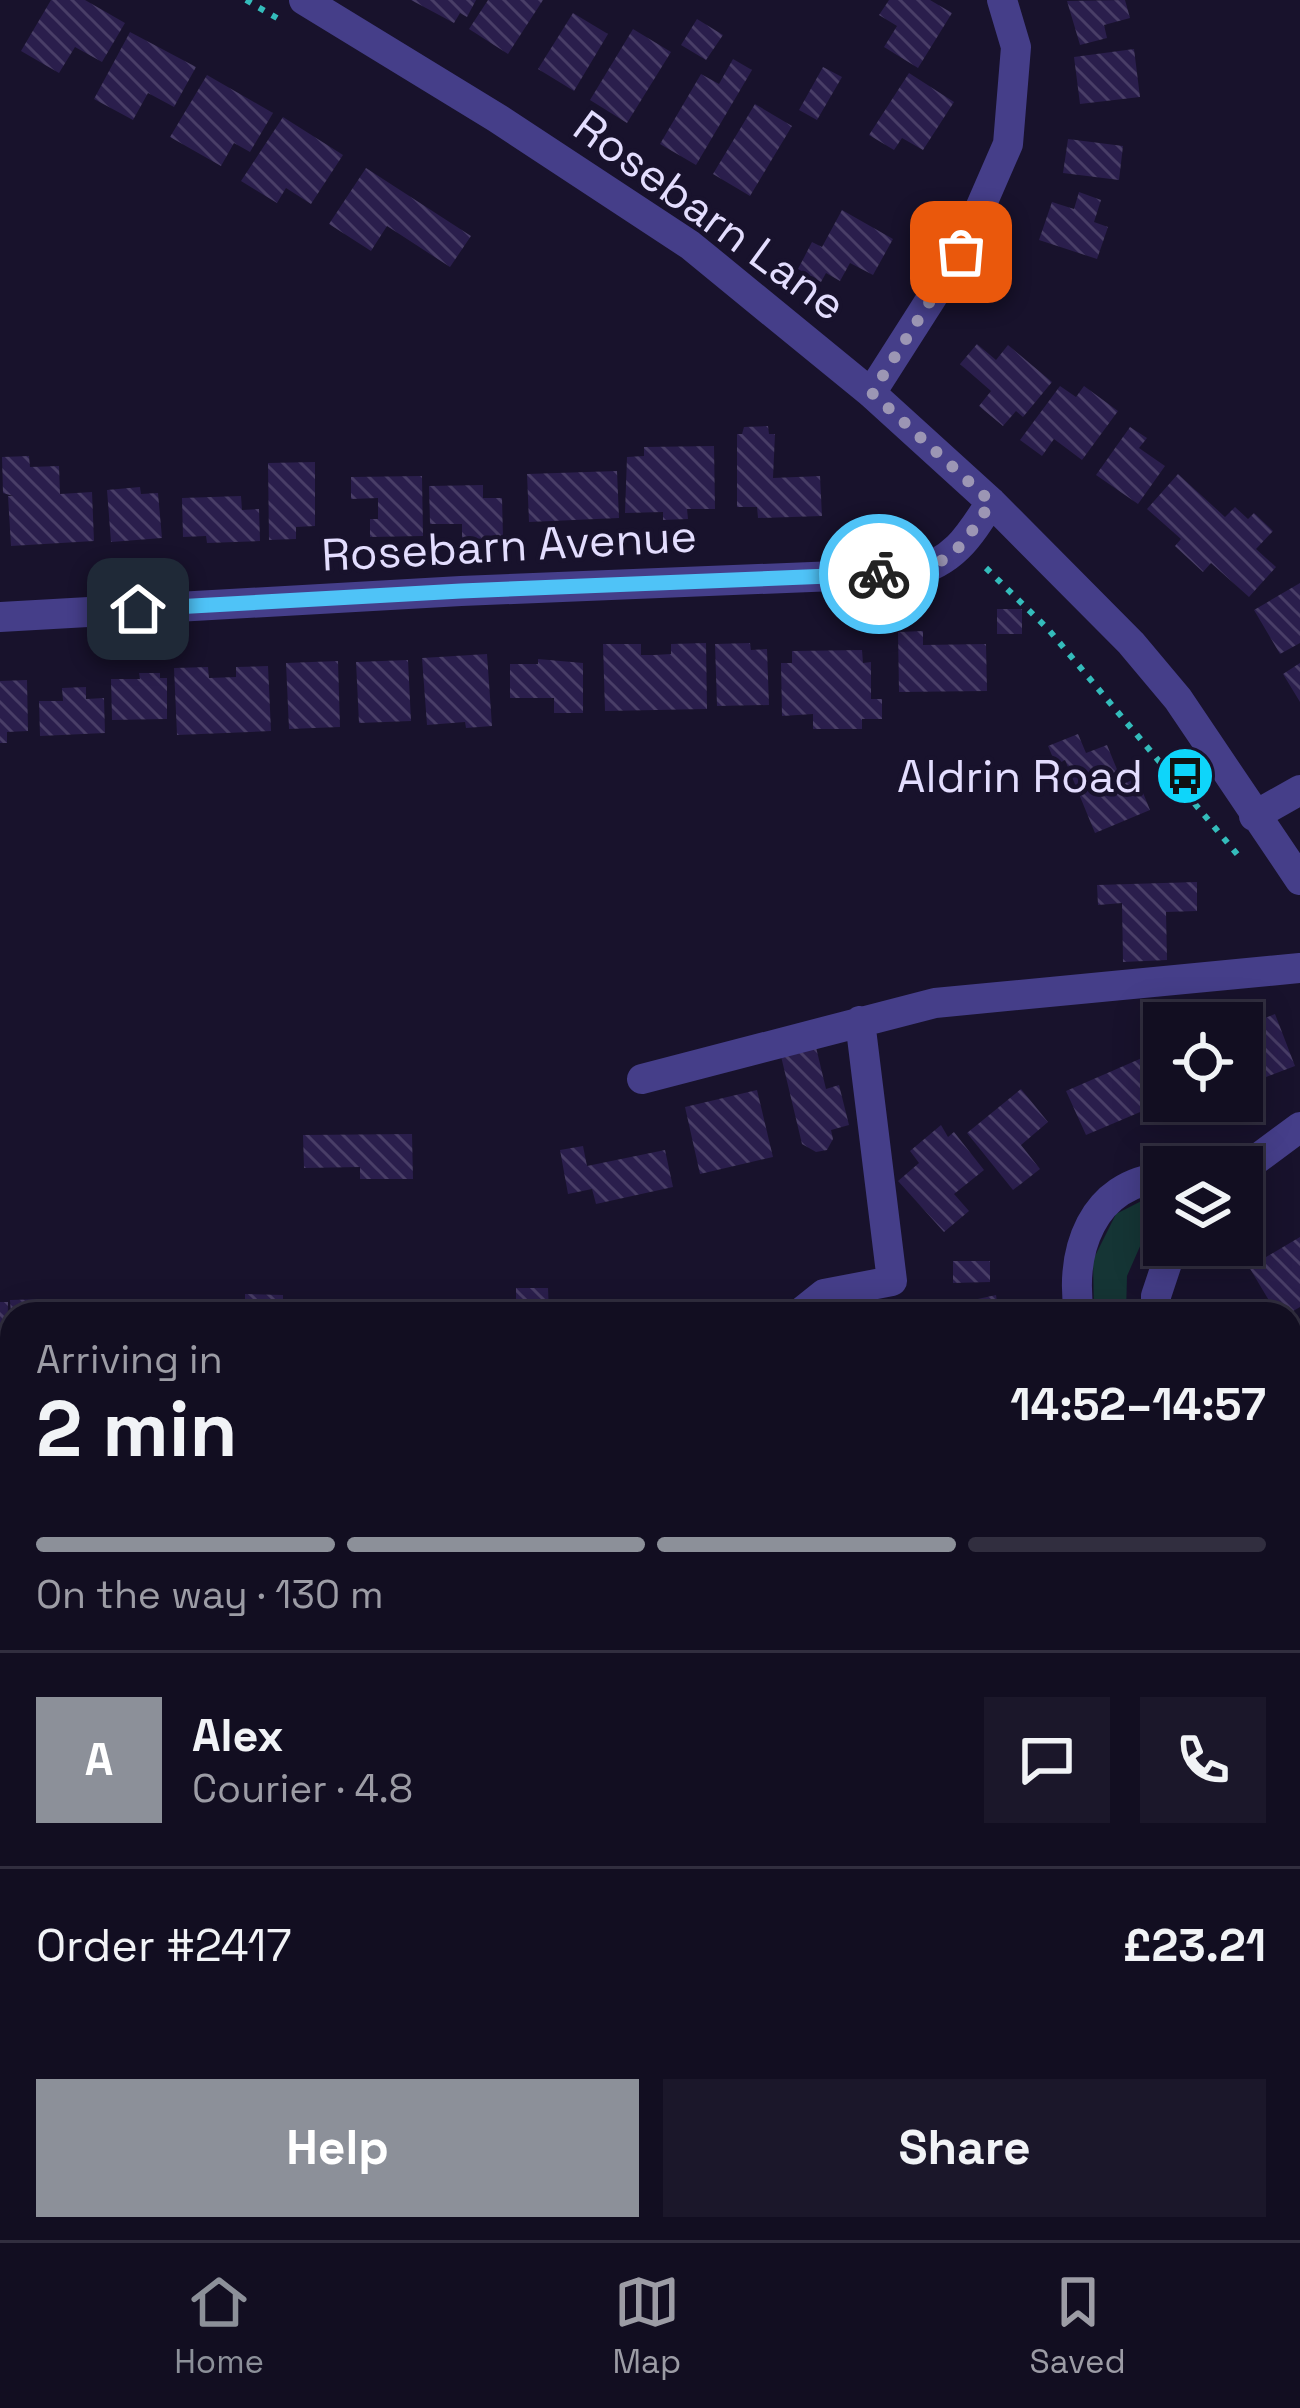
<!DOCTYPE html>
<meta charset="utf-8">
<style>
:root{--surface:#120e21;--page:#1b172a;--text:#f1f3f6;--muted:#9c9ca5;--line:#312e3f;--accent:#8c9099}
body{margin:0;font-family:"Space Grotesk",sans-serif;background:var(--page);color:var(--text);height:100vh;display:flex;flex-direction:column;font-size:45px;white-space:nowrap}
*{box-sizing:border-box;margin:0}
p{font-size:39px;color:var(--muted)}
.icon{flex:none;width:66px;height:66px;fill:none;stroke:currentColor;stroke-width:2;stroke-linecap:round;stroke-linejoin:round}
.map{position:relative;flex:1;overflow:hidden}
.sheet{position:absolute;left:0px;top:1302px;width:1302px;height:939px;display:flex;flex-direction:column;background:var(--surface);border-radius:36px 36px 0 0;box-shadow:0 6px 30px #0003,0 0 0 3px var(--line)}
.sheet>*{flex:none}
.controls{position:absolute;left:1143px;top:1002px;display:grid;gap:24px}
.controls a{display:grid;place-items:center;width:120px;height:120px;border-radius:0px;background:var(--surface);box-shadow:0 6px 30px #0003,0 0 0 3px var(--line);font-size:60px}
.pin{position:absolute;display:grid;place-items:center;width:102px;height:102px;color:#fff;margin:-51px;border-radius:24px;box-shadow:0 6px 18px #0006}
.courier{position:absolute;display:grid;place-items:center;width:120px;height:120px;margin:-60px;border:9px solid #4fc3f7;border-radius:50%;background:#fff;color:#222;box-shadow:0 3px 15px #0007}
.head em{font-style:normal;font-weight:700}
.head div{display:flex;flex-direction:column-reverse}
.head{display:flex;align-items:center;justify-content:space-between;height:204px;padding:0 36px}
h1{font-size:78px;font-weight:700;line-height:90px}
.bar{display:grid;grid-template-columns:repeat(4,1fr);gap:18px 12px;align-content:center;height:144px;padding:0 36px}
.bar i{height:15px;border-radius:9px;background:var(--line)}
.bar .current{background:var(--accent)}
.bar p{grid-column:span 4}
.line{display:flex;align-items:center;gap:30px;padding:0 36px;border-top:3px solid var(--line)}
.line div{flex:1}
.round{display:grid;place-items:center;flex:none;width:126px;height:126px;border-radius:0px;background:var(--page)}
.cta{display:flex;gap:24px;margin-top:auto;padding:24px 36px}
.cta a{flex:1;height:138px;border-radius:0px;background:var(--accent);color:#fff;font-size:48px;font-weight:700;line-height:138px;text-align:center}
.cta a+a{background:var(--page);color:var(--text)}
.tab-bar{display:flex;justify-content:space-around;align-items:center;height:168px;border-top:3px solid var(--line);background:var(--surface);font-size:33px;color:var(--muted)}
.tab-bar a{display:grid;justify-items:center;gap:6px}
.tab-bar .current{color:var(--accent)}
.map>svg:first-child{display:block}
.grass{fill:#153535}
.building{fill:url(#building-back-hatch)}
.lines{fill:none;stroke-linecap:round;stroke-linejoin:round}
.path{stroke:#34bcbb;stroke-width:6;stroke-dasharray:6 9;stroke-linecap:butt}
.minor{stroke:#453e89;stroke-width:30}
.done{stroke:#9c96b4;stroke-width:12;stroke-dasharray:0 21.6}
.route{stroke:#4fc3f7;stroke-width:15}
.labels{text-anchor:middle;stroke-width:9;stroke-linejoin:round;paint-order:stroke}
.street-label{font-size:45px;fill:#e3ddfe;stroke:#18122c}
.poi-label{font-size:45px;fill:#e3ddfe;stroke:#18122c;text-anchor:end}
</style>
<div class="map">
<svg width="1300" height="2240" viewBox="0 0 1300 2240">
<defs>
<pattern id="building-back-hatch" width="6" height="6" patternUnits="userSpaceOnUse" patternTransform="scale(3)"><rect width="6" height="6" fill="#2a1e4c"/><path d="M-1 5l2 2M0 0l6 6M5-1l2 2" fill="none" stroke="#493e67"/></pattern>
</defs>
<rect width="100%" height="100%" fill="#18122c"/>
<path class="grass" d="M 1157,1193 L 1155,1212 L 1127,1276 L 1126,1314 L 1094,1314 L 1093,1260 L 1116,1214 Z"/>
<path class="building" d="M 51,0 L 85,0 L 125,23 L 102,62 L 75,47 L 59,73 L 21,51 Z
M 411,0 L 476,0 L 467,17 L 460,13 L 454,23 Z
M 488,0 L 543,0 L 508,54 L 469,29 Z
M 889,0 L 930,0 L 952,13 L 918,68 L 884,47 L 897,26 L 879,15 Z
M 1125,0 L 1130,18 L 1104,25 L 1107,38 L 1080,45 L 1067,1 Z
M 573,13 L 608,34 L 574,91 L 538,69 Z
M 697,19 L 723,35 L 706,60 L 681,45 Z
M 633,29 L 671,52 L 627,123 L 590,100 Z
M 130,32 L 196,67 L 174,107 L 148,93 L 133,120 L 94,99 Z
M 1134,49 L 1140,97 L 1080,104 L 1074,57 Z
M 733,59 L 752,70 L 696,165 L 660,144 L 701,74 L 719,84 Z
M 823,67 L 842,77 L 817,120 L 799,110 Z
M 909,73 L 954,102 L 923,150 L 902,138 L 894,150 L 869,135 Z
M 207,75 L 273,113 L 250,152 L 234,143 L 221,166 L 170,137 Z
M 755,104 L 792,126 L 750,196 L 713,174 Z
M 283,117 L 343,155 L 311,204 L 286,188 L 277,203 L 241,181 Z
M 1068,139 L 1123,146 L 1119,180 L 1063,173 Z
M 366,168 L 471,236 L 450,267 L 387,226 L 371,251 L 329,224 Z
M 1079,192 L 1101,200 L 1094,222 L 1108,227 L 1097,259 L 1039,240 L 1052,202 L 1074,209 Z
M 842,210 L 893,239 L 873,275 L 850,263 L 840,281 L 826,273 L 821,282 L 798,269 L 812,242 L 822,247 Z
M 977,344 L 996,360 L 1008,345 L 1052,382 L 1023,417 L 1016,411 L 1003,426 L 979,406 L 991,391 L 960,364 Z
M 1060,386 L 1076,397 L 1084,386 L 1118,411 L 1082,460 L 1054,439 L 1042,456 L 1020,440 Z
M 768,426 L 769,434 L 775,434 L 773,478 L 820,476 L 822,516 L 758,518 L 757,507 L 737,507 L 737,434 L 742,434 L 744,427 Z
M 1130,427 L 1147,438 L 1139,448 L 1165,466 L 1138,504 L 1096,475 Z
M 714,446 L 715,509 L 687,509 L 688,519 L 663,520 L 663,512 L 625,513 L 627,457 L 644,456 L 644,447 Z
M 29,456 L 30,467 L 59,466 L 60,494 L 92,492 L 94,541 L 11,546 L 8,496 L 13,496 L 3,493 L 2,457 Z
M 315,462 L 315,526 L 296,527 L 296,539 L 269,540 L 268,463 Z
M 617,471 L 619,518 L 529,522 L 527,474 Z
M 1178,474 L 1225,517 L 1235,507 L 1248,519 L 1254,513 L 1273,531 L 1256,549 L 1276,567 L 1249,597 L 1211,563 L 1203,572 L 1175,546 L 1181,539 L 1147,509 Z
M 422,476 L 423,536 L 370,537 L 370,519 L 378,519 L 378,498 L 351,499 L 351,477 Z
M 483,485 L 483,498 L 502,498 L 503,538 L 462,539 L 462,524 L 430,524 L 429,486 Z
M 140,487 L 141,494 L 158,493 L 162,538 L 111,542 L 107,490 Z
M 241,496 L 242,510 L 259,509 L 260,541 L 207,543 L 206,536 L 183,537 L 182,498 Z
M 1300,583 L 1300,643 L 1280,654 L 1254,610 Z
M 997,609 L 1022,609 L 1022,634 L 997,634 Z
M 923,631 L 923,645 L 986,644 L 987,691 L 899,692 L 898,632 Z
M 706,643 L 707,709 L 605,711 L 603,644 L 641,644 L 641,655 L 654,655 L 671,654 L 671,644 Z
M 750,643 L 751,650 L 767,649 L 769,705 L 717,706 L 715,644 Z
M 862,650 L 863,663 L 871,662 L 871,699 L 882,699 L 882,719 L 862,719 L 862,729 L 813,729 L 813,714 L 782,716 L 781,663 L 792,663 L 792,651 Z
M 487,654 L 492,726 L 466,728 L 465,722 L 427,725 L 422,658 Z
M 538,659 L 583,663 L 583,713 L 554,713 L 554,698 L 510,698 L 510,664 L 538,664 Z
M 408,660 L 411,721 L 359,723 L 356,662 Z
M 338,661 L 340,727 L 289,729 L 286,663 Z
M 1300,663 L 1300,702 L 1283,674 Z
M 268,666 L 271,731 L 177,735 L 174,668 L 208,667 L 209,678 L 236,677 L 236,667 Z
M 139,673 L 160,673 L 160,678 L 167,678 L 167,719 L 112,720 L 111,679 L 140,679 Z
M 27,680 L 28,731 L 7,732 L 7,743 L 0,743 L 0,681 Z
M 86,687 L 86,699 L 104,698 L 105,733 L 40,736 L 39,701 L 63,701 L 62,688 Z
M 1078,734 L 1086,753 L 1107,745 L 1123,784 L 1137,778 L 1150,810 L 1095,833 L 1065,760 L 1056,765 L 1048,746 Z
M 1197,882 L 1197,911 L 1166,912 L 1167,960 L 1123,962 L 1122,903 L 1098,905 L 1097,885 Z
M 1275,1014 L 1295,1066 L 1258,1080 L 1254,1067 L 1242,1072 L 1242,1027 Z
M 815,1043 L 826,1089 L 839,1085 L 849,1125 L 831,1130 L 833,1139 L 827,1150 L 816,1152 L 802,1144 L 780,1052 Z
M 1158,1051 L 1164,1064 L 1164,1095 L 1156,1098 L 1148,1079 L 1142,1082 L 1152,1107 L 1086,1135 L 1066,1091 Z
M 1021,1089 L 1048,1122 L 1021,1145 L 1040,1169 L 1013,1190 L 967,1133 Z
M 757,1090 L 773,1157 L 700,1174 L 685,1107 Z
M 941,1125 L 948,1137 L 954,1132 L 984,1170 L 954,1194 L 969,1211 L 944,1232 L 898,1181 L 919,1163 L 910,1151 Z
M 412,1134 L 413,1179 L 360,1179 L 360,1167 L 304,1168 L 303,1135 Z
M 583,1146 L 587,1166 L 665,1150 L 673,1187 L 596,1204 L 592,1189 L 568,1194 L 560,1150 Z
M 1300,1237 L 1300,1307 L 1288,1314 L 1277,1314 L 1249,1267 Z
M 953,1261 L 990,1261 L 990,1282 L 953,1283 Z
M 516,1288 L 548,1288 L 549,1314 L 516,1314 Z
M 245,1294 L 283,1295 L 283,1314 L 224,1314 L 224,1304 L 245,1304 Z
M 996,1295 L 998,1309 L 1025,1303 L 1027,1314 L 966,1314 L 964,1302 Z
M 46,1299 L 46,1314 L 11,1314 L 10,1300 Z
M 112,1299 L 142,1299 L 142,1314 L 112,1314 Z
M 150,1299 L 180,1299 L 180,1314 L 150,1314 Z
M 0,1302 L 8,1302 L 7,1365 L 0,1365 Z
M 1300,1459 L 1300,1487 L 1290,1486 L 1290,1465 Z
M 1290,1687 L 1300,1706 L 1300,1728 L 1290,1733 Z
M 1300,1730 L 1300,1799 L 1290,1783 L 1290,1737 Z
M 12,2032 L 12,2085 L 0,2089 L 0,2036 Z
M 570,2229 L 630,2229 L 630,2240 L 571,2240 Z
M 791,2229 L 867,2229 L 867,2234 L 852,2236 L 852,2240 L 792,2240 Z
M 1021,2229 L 1073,2229 L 1075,2240 L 1024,2240 Z
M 1252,2229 L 1254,2240 L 1200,2240 L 1200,2238 Z"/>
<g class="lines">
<path class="path" d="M 246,0 L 277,18
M 986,568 L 1048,629 L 1242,860"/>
<path class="minor" d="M 304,0 L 497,118 L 690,245 L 871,393 L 991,502 L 1131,643 L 1178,699 L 1300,880
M 871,393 L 961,252 L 1008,144 L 1016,47 L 1002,0
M 0,617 L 461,591 L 910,573 C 953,563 969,537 991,502
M 1254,816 L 1300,790
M 642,1079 L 935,1003 L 1300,968
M 1242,1170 L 1300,1127
M 799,1314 L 824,1294 L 892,1281 L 860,1021
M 1079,1314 C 1070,1251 1091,1184 1164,1177
M 1156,1314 L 1156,1296 L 1173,1245
M 0,1426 L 12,1425
M 1290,1594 L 1300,1611
M 0,1596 L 12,1609
M 0,1764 L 12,1715
M 0,1821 L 12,1826
M 737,2229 L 738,2240
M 1135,2229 L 1138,2240"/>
</g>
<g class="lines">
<path class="done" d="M 879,574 C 944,572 958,555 991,502 L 872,393 L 961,252"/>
<path class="route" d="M 138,609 L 461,591 L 879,574"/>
</g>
<defs>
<g id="bus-disc" transform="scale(3)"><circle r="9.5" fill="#0ed5fa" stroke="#18122c"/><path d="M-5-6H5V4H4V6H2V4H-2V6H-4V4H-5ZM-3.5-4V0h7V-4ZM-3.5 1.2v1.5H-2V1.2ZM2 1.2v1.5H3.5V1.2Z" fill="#111"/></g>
</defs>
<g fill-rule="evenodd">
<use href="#bus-disc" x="1185" y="776"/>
</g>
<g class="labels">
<g class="street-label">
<text transform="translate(710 215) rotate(36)" y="16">Rosebarn Lane</text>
<text transform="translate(509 545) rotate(-3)" y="16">Rosebarn Avenue</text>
</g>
<g class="poi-label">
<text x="1143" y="792">Aldrin Road</text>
</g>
</g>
</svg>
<div class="controls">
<a><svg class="icon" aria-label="locate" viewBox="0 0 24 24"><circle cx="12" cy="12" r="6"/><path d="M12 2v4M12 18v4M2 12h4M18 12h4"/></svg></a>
<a><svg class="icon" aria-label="layers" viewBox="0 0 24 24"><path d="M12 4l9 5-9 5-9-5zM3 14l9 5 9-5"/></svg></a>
</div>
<div class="pin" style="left:961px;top:252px;background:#ea580c"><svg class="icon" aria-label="bag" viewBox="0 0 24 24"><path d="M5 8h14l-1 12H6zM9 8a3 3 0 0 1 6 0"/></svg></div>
<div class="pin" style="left:138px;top:609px;background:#1f2937"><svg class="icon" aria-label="home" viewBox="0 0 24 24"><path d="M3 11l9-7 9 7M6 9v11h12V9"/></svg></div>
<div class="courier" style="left:879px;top:574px"><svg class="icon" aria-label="bike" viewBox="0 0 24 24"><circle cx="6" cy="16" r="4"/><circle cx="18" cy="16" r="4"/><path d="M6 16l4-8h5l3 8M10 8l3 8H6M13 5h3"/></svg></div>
<section class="sheet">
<div class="head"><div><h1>2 min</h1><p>Arriving in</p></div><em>14:52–14:57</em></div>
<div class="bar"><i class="current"></i><i class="current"></i><i class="current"></i><i></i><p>On the way · 130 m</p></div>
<div class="line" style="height:216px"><b class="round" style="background:var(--accent);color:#fff">A</b><div><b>Alex</b><p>Courier · 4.8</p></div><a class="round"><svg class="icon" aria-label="chat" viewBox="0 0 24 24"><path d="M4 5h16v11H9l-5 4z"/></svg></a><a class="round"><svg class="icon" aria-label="phone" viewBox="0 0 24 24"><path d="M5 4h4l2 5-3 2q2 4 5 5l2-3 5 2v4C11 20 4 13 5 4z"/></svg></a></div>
<div class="line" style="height:156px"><div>Order #2417</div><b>£23.21</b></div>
<div class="cta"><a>Help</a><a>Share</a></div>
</section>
</div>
<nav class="tab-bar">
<a class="current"><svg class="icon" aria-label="home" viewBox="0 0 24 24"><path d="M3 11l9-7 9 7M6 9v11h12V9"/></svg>Home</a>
<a><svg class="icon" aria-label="map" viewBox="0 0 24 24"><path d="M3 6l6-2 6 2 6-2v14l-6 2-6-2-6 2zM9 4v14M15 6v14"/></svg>Map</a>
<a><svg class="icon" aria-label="saved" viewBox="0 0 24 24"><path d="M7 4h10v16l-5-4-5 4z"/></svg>Saved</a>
</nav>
